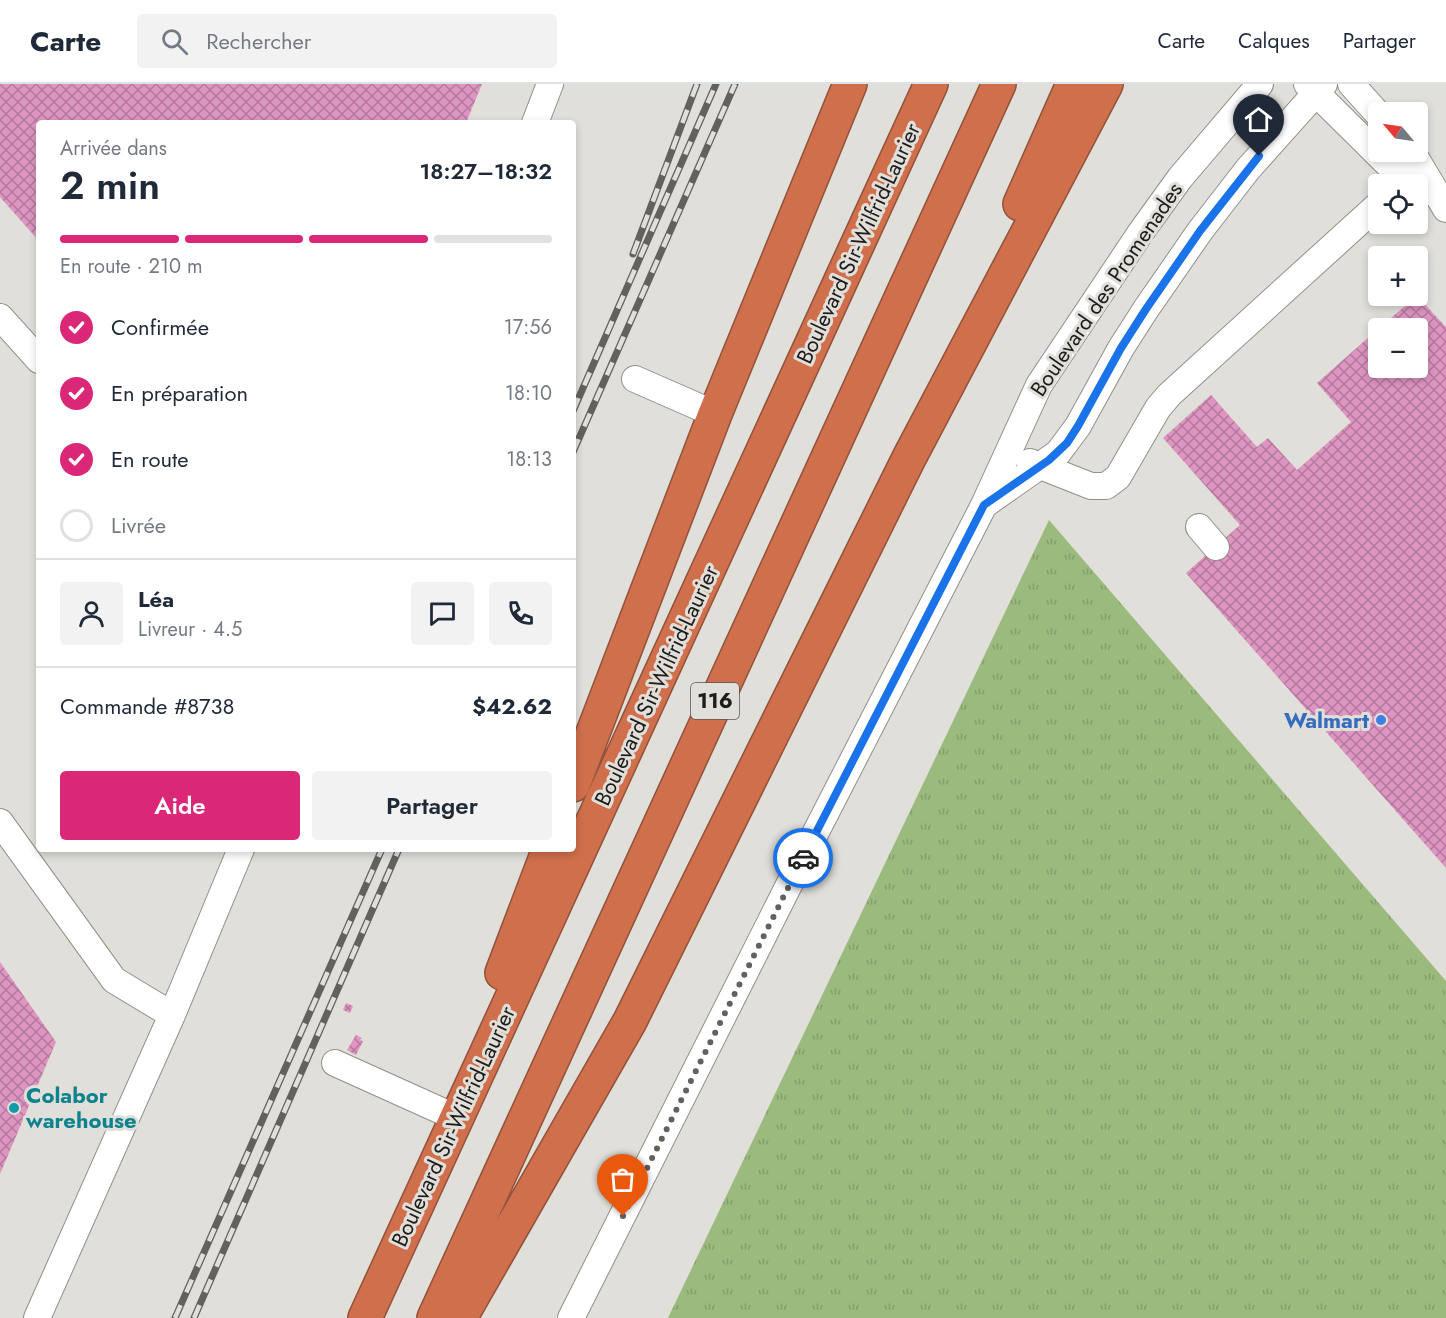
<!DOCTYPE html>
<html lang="fr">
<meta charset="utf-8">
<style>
:root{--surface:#fff;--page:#f2f2f3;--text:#1f2937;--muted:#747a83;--line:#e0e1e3;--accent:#db2777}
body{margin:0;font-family:Jost,sans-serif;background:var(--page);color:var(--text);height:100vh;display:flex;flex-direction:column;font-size:22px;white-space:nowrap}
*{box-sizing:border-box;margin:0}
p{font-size:20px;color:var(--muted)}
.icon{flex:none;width:33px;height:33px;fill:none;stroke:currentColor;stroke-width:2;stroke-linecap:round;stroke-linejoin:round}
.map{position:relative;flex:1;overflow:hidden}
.side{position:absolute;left:36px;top:36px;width:540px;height:732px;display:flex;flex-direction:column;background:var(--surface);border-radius:6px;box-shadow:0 3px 9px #0003}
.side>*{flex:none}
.needle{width:39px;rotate:299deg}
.fabs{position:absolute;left:1368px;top:18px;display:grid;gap:12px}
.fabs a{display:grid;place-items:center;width:60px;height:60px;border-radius:6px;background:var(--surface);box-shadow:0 3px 9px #0003;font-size:30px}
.pin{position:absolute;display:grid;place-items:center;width:51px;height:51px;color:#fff;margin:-62px -26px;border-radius:50% 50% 50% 0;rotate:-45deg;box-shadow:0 0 6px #0007}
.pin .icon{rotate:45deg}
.courier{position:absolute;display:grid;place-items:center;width:60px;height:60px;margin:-30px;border:4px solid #1a73e8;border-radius:50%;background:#fff;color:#222;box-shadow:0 2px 8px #0007}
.headline em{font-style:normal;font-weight:600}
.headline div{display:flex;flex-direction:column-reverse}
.headline{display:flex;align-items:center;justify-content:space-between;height:102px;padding:0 24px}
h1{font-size:39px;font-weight:600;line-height:45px}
.bar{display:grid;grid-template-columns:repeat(4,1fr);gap:9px 6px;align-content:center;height:72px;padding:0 24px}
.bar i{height:8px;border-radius:4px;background:var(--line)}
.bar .active{background:var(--accent)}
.bar p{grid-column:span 4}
.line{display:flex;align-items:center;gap:15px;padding:0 24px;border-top:2px solid var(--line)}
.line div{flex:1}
.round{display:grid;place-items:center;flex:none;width:63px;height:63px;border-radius:6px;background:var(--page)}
ol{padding:0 24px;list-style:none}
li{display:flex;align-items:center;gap:18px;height:66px}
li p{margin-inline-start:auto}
li .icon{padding:6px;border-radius:50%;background:var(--accent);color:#fff;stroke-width:4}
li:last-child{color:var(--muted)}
li i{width:33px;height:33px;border:3px solid var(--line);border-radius:50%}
.primary-button{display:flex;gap:12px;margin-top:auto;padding:12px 24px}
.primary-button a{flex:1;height:69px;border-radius:6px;background:var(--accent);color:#fff;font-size:24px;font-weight:600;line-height:69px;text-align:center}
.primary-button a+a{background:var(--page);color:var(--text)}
header{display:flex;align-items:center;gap:36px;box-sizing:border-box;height:84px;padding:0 30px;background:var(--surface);border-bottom:2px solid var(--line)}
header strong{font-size:28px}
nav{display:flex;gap:33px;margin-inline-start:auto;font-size:21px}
.search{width:420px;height:54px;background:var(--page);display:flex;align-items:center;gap:15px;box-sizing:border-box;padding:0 21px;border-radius:6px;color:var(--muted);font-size:22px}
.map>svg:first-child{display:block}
.grass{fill:url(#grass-tufts)}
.building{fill:url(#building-cross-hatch)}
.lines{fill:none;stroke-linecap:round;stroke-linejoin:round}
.minor-casing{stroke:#918f89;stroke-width:28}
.highway-casing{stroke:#92523b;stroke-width:36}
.minor{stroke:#fff;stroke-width:26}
.highway{stroke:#d06f4c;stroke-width:33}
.rail-casing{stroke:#63615e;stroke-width:7}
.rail{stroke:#e1dfd9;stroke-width:4.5;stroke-dasharray:14;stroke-linecap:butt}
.done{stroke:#62615e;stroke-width:6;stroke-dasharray:0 10.8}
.route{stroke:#1a73e8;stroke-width:8}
.shop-dot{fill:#3f7fe0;stroke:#e1dfd9;stroke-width:2}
.culture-dot{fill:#0f9aa8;stroke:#e1dfd9;stroke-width:2}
.labels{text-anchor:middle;stroke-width:6;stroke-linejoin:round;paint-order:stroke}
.shield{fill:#e1dfd9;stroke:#585754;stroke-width:1.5}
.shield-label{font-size:21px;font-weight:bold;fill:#1e1d1b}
.street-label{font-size:22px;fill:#1e1d1b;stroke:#e1dfd9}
.shop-label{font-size:22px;font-weight:bold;fill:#366cbe;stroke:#e1dfd9;text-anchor:end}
.culture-label{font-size:22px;font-weight:bold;fill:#0d838f;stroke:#e1dfd9;text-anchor:start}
</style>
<header>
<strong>Carte</strong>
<div class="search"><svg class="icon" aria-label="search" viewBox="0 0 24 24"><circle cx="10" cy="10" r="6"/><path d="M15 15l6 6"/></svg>Rechercher</div>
<nav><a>Carte</a><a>Calques</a><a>Partager</a></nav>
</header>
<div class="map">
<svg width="1446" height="1234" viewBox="0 0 1446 1234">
<defs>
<pattern id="grass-tufts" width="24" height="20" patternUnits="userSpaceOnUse" patternTransform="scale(1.5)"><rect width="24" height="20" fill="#9aba7e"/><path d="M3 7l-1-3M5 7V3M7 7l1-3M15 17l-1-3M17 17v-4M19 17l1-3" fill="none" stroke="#849f6c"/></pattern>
<pattern id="building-cross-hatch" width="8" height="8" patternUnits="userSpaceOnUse" patternTransform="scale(1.5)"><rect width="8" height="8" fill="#de95c1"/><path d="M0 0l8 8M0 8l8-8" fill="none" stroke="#b3799c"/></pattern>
</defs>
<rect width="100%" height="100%" fill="#e1dfd9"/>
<path class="grass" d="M 1049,436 L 1446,897 L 1446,1234 L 668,1234 Z"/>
<path class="building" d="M 0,0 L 482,0 L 466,39 L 39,39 L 39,157 L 0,113 Z
M 1417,212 L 1446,243 L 1446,784 L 1186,489 L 1240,441 L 1163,354 L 1211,311 L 1257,363 L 1268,354 L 1297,386 L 1351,338 L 1317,299 L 1378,245 L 1378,284 L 1418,284 L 1418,244 L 1379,244 Z
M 0,878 L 56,958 L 0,1090 Z
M 346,919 L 353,922 L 350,929 L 343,926 Z
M 356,951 L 362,954 L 360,956 L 363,957 L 356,971 L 347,966 Z"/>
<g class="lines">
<g class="minor-casing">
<path id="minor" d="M 1307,0 L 1408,100
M 1351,0 L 1378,30
M 535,39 L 550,0
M 1412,68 L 1446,125
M 0,233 L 39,276
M 635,295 L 715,330
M 1030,378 L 1091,402 L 1106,402 L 1118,393 L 1158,324 L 1169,311 L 1378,121
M 984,421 L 1058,369 L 1078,342 L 1121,264 L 1146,225 L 1200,147 L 1248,85 L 1324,0
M 1199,443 L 1216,463
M 0,738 L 114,896 L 172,931
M 335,979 L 457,1034
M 37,1234 L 172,931 L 241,765
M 571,1234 L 801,777 L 984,421 L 1039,301 L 1141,148 L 1180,94 L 1260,0"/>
</g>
<g class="highway-casing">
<path id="highway" d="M 1020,120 L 1073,0
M 573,701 L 715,330 L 850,0
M 502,889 L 549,765
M 365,1234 L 931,0
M 434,1234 L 999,0
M 460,1234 L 630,937 L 909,374 L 1106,0"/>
</g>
<use href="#minor" class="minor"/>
<use href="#highway" class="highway"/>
<g class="rail-casing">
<path id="rail" d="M 633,170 L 697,0
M 573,327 L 716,0
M 573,368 L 735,0
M 175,1234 L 382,765
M 194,1234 L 399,765"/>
</g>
<use href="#rail" class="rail"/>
</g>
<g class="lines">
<path class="done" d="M 623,1132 L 803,774"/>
<path class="route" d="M 803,774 L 984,421 L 1049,376 L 1067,359 L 1078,342 L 1121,264 L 1146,225 L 1200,147 L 1259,72"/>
</g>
<circle class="shop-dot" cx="1381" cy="636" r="6"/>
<circle class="culture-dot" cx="14" cy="1024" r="6"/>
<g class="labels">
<rect class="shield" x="691" y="599" width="48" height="36" rx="4.5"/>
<g class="shield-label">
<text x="715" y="624">116</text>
</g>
<g class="street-label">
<text transform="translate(858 159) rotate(-65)" y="8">Boulevard Sir-Wilfrid-Laurier</text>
<text transform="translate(1106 205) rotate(-56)" y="8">Boulevard des Promenades</text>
<text transform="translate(656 601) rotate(-65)" y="8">Boulevard Sir-Wilfrid-Laurier</text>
<text transform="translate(453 1042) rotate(-65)" y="8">Boulevard Sir-Wilfrid-Laurier</text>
</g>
<g class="shop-label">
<text x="1369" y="644">Walmart</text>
</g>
<g class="culture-label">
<text x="26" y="1019">Colabor<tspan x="26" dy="25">warehouse</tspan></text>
</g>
</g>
</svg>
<div class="fabs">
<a><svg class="needle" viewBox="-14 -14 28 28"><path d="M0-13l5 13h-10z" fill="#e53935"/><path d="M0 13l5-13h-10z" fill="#747a83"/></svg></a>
<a><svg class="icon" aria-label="locate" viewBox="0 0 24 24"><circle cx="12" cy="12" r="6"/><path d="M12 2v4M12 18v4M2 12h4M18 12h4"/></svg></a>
<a>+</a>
<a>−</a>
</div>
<div class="pin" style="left:623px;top:1132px;background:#ea580c"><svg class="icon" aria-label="bag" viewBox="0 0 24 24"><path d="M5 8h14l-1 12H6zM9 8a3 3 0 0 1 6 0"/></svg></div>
<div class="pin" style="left:1259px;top:72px;background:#1f2937"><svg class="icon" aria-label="home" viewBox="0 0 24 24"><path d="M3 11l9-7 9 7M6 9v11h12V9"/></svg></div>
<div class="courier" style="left:803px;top:774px"><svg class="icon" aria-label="car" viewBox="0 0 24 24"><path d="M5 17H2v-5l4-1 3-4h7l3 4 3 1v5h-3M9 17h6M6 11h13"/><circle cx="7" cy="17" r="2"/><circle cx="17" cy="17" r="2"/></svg></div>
<section class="side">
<div class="headline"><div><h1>2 min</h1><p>Arrivée dans</p></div><em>18:27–18:32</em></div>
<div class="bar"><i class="active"></i><i class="active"></i><i class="active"></i><i></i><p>En route · 210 m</p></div>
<ol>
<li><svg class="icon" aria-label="check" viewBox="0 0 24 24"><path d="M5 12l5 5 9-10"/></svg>Confirmée<p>17:56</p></li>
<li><svg class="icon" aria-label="check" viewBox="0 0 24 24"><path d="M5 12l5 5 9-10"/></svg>En préparation<p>18:10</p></li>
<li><svg class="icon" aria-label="check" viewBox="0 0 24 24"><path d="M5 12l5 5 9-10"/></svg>En route<p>18:13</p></li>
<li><i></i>Livrée</li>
</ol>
<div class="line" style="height:108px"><a class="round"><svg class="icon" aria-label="person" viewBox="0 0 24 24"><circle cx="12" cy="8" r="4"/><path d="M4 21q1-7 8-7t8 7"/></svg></a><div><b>Léa</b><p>Livreur · 4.5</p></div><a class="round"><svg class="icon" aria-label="chat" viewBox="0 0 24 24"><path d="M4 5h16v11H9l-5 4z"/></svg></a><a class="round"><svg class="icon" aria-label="phone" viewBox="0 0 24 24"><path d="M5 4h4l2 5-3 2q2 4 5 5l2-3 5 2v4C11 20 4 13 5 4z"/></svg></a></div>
<div class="line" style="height:78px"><div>Commande #8738</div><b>$42.62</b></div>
<div class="primary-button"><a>Aide</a><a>Partager</a></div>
</section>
</div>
